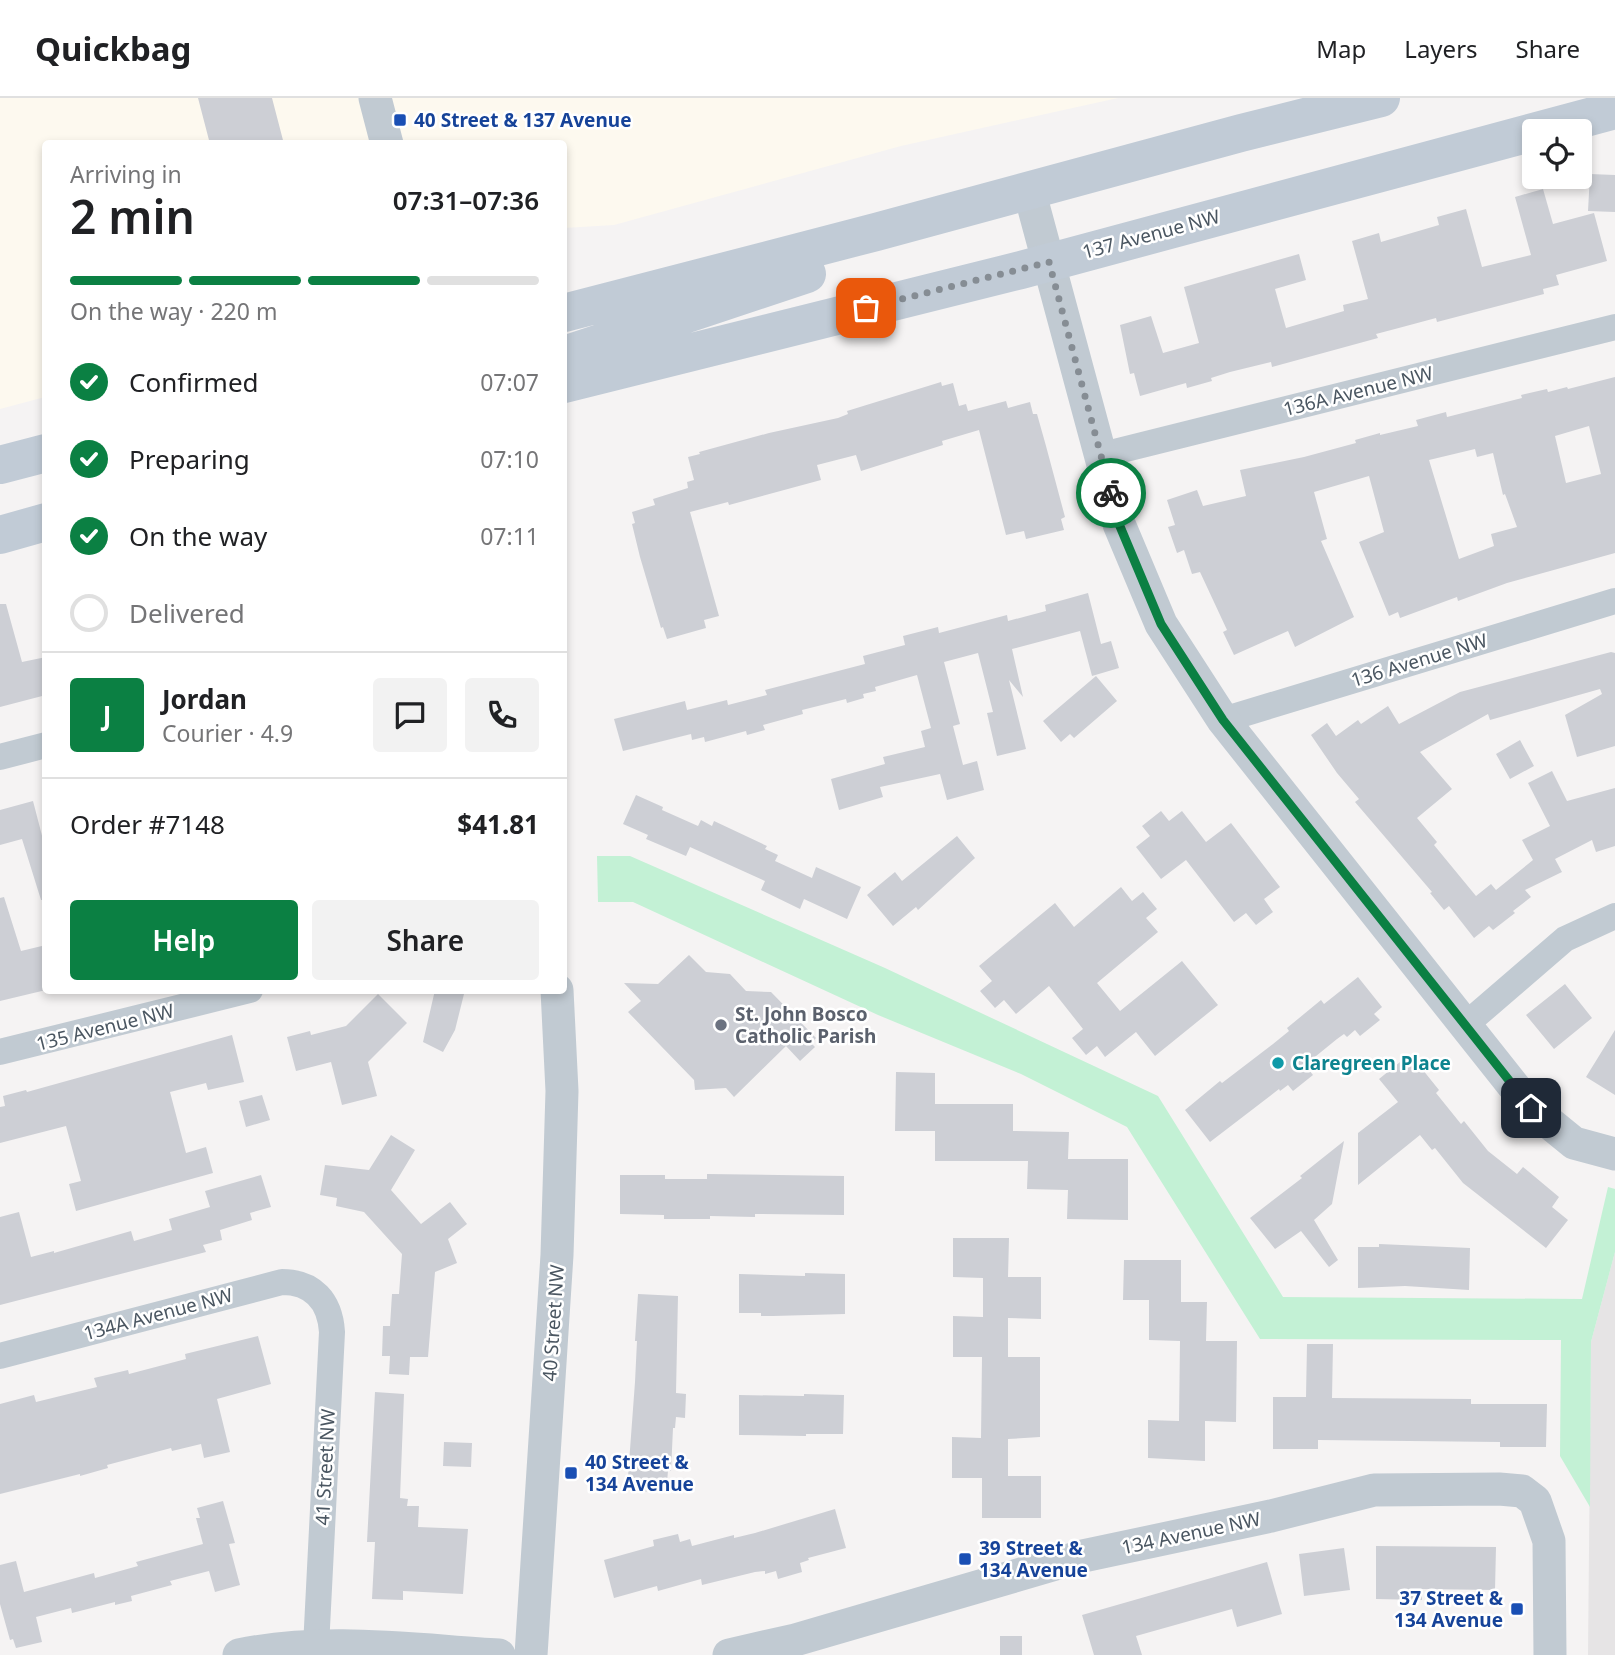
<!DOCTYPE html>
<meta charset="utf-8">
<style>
:root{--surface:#fff;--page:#f2f2f2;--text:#202124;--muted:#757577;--line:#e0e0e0;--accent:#0b8043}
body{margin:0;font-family:"Noto Sans",sans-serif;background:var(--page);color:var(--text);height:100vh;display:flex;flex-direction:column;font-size:26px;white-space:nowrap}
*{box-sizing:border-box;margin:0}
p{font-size:23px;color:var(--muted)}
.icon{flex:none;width:38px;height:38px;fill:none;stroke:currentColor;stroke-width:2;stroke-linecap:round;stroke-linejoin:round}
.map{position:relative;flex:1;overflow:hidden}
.sheet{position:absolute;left:42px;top:42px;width:525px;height:854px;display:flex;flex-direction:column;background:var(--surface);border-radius:7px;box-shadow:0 4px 10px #0003}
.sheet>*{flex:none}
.controls{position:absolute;left:1522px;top:21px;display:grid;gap:14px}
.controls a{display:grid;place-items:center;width:70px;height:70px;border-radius:7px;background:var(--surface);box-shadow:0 4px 10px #0003;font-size:35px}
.pin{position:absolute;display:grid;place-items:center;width:60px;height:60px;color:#fff;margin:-30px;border-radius:14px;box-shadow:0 4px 10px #0006}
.courier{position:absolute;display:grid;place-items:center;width:70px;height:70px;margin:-35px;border:5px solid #0b8043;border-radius:50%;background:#fff;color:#222;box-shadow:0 2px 9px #0007}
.summary em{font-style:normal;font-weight:600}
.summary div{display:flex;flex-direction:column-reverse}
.summary{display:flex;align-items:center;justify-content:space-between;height:119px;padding:0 28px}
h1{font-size:46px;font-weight:600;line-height:52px}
.bar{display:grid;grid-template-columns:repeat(4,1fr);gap:10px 7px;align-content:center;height:84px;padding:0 28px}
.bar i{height:9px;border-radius:5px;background:var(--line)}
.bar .current{background:var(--accent)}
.bar p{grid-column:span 4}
.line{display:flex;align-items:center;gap:18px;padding:0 28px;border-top:2px solid var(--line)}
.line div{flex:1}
.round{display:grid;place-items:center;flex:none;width:74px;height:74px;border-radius:7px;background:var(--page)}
ol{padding:0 28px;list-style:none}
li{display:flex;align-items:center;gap:21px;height:77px}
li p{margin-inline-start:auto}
li .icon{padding:7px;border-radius:50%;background:var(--accent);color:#fff;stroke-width:4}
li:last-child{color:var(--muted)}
li i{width:38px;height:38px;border:4px solid var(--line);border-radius:50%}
.action{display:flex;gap:14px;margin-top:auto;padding:14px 28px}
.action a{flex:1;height:80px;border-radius:7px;background:var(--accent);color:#fff;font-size:28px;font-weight:600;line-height:80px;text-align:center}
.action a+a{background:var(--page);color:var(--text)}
header{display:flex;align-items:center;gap:42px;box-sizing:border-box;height:98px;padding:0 35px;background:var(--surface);border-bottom:2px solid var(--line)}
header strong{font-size:33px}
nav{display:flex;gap:38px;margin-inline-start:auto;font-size:24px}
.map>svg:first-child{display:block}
.commercial{fill:#fdf9ef}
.education{fill:#e6e4e5}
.green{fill:#c3f1d5}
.building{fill:#cdcfd5;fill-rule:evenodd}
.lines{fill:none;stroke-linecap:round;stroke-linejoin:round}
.minor{stroke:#c1cad2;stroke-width:26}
.tertiary{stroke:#c1cad2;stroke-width:33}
.secondary{stroke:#c1cbd6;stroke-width:38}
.done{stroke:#868d94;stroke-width:7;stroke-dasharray:0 12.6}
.route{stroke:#0b8043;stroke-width:9}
.transit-dot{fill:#1a4fb4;stroke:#fff;stroke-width:2.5}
.worship-dot{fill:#6b7280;stroke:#fff;stroke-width:2.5}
.culture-dot{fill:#0f9aa8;stroke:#fff;stroke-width:2.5}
.labels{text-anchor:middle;stroke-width:5;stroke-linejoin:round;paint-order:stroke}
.transit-label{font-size:19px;font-weight:bold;fill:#164399;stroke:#fff;text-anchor:start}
.street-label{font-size:19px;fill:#4a5661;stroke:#fff}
.worship-label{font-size:19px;font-weight:bold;fill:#5b616d;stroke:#fff;text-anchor:start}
.culture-label{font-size:19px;font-weight:bold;fill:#0d838f;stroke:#fff;text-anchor:start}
</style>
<header>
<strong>Quickbag</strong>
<nav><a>Map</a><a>Layers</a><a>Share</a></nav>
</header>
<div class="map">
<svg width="1615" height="1557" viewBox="0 0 1615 1557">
<rect width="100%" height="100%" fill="#f5f3f3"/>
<path class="commercial" d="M 0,0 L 1118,0 L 901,48 L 614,127 L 564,130 L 564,46 L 46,46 L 45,299 L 0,311 Z"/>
<path class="education" d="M 1615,1154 L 1615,1557 L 1588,1557 L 1591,1244 Z"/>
<path class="green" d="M 597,758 L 630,758 L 885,870 L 1158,998 L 1283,1199 L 1582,1201 L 1608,1089 L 1615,1091 L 1615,1154 L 1591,1244 L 1590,1409 L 1560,1358 L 1561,1242 L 1260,1241 L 1127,1029 L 1021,976 L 878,917 L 633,804 L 598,804 Z"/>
<path class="building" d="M 198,0 L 272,0 L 284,46 L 210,46 Z
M 1590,76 L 1615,77 L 1615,114 L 1588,113 Z
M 1543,91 L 1553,126 L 1594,115 L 1607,163 L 1556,177 L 1559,187 L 1543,191 L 1544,196 L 1437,224 L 1436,220 L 1395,231 L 1376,236 L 1378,240 L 1272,269 L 1271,264 L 1230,274 L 1211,280 L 1212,283 L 1187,290 L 1186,285 L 1140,298 L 1134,275 L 1130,276 L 1120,227 L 1151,218 L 1163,255 L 1199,245 L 1184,189 L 1299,156 L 1306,182 L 1275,191 L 1286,230 L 1344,213 L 1343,207 L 1368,201 L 1352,143 L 1379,135 L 1381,144 L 1439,127 L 1437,119 L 1466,111 L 1482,169 L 1531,157 L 1515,99 Z
M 1615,279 L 1615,455 L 1507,485 L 1458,503 L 1457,499 L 1400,520 L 1398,514 L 1389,518 L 1359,444 L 1384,434 L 1369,378 L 1314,394 L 1327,441 L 1321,443 L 1354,519 L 1295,549 L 1288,533 L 1234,557 L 1223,534 L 1227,532 L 1200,474 L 1192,476 L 1184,452 L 1177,455 L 1168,429 L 1175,427 L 1167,402 L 1197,392 L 1203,408 L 1246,398 L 1240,372 L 1304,359 L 1356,345 L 1355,342 L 1380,335 L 1380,337 L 1418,328 L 1416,322 L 1446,314 L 1447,319 L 1522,300 L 1521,297 L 1547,291 L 1548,294 L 1567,289 L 1568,291 ZM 1589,328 L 1601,376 L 1566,385 L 1555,338 ZM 1475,351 L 1477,359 L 1493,355 L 1503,397 L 1505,396 L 1517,429 L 1491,436 L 1494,448 L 1459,461 L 1429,362 Z
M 941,284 L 942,288 L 953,285 L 959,308 L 966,306 L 968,313 L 1006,303 L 1008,310 L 1030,304 L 1033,316 L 1037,316 L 1046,348 L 1065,419 L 1061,421 L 1064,432 L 1026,441 L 1024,433 L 1006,437 L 979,332 L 942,343 L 943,347 L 861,373 L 856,357 L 817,367 L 821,382 L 729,407 L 728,404 L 690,414 L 719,518 L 704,522 L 706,530 L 667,541 L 663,529 L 661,530 L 640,459 L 632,426 L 635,425 L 632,414 L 655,407 L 653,401 L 688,390 L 687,384 L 694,382 L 688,359 L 700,356 L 699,354 L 769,335 L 838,320 L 848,316 L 847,313 Z
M 1088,495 L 1101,546 L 1111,543 L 1119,570 L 1092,578 L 1080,533 L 1012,551 L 1023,599 L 1009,582 L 1026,651 L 997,658 L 987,615 L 993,614 L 978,555 L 944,564 L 960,626 L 953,628 L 963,667 L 977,663 L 984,692 L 947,702 L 940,676 L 880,689 L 883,699 L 839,712 L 831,681 L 885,666 L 883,659 L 925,649 L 921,633 L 931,630 L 917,577 L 875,589 L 876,593 L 863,596 L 864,600 L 847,605 L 846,601 L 802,612 L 803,616 L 763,627 L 765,632 L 747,637 L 746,633 L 705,644 L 704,639 L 692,642 L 691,636 L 623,653 L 614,621 L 685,603 L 687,612 L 727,602 L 728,607 L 767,597 L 765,592 L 865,566 L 863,558 L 905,547 L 903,538 L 938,529 L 939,535 L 1007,517 L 1008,523 L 1046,513 L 1045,507 Z
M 0,506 L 6,506 L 22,564 L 46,559 L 46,597 L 0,609 Z
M 1611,554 L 1615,555 L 1615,648 L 1577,659 L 1565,617 L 1602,596 L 1600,591 L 1490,622 L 1488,616 L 1420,654 L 1452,691 L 1417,720 L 1437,744 L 1434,747 L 1476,798 L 1491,786 L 1496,792 L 1533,762 L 1522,742 L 1550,728 L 1528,685 L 1552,673 L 1567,703 L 1615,690 L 1615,748 L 1596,754 L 1592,742 L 1555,761 L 1562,774 L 1525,792 L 1531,799 L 1513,813 L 1515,815 L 1493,832 L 1489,828 L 1474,840 L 1449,808 L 1444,812 L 1430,795 L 1432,794 L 1355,704 L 1359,701 L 1337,675 L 1311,637 L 1327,625 L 1336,638 L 1358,622 L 1361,626 L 1388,608 L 1399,626 L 1460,594 Z
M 1096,578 L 1117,603 L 1074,640 L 1070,636 L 1061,644 L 1043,623 Z
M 1520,642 L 1534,668 L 1510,681 L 1496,656 Z
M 636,697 L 663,709 L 662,712 L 698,728 L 701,722 L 712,728 L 714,723 L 767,748 L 765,751 L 778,757 L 775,763 L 812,780 L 816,769 L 861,789 L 847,821 L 804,801 L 800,811 L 761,792 L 765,783 L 690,749 L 686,758 L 646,741 L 648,737 L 623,726 Z
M 33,703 L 46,753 L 46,802 L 41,802 L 22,741 L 0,747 L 0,712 Z
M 1161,713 L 1169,723 L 1182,713 L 1206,744 L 1231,725 L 1280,789 L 1264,801 L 1273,814 L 1256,827 L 1246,815 L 1234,824 L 1186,762 L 1161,781 L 1136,749 L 1150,738 L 1142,728 Z
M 957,738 L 975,760 L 918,812 L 916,809 L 893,828 L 867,797 L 895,774 L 902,783 Z
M 1121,789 L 1132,803 L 1143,794 L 1157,811 L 1146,820 L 1158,834 L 1097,885 L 1120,913 L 1182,863 L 1218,907 L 1155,958 L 1136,934 L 1105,959 L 1097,948 L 1086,957 L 1072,940 L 1083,931 L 1049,888 L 1016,916 L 1004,902 L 995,910 L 980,893 L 992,883 L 979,868 L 1055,805 L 1074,829 Z
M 4,799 L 21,853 L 46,847 L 46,892 L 0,903 L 0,800 Z
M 689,857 L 706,874 L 730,876 L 746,893 L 771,894 L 816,940 L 811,945 L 815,949 L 800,963 L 786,948 L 734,999 L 726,990 L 695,992 L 694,982 L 628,914 L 641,903 L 624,885 L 658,886 Z
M 1358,879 L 1382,909 L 1374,916 L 1380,922 L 1360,938 L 1355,932 L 1347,939 L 1344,936 L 1337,941 L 1305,967 L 1313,977 L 1293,993 L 1288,987 L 1280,993 L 1279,991 L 1210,1044 L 1185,1012 L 1220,983 L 1222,985 L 1273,946 L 1289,933 L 1287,930 L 1321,902 L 1324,906 Z
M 1565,886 L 1592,920 L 1554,951 L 1526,917 Z
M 435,892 L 465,892 L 455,932 L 443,954 L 423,944 Z
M 378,896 L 407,925 L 368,964 L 377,998 L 342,1007 L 331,964 L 296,973 L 287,939 L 310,933 L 311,937 L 346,928 Z
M 1615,932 L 1615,997 L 1586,979 Z
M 232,937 L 244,984 L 208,992 L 206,985 L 170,994 L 186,1055 L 206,1049 L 213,1075 L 76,1113 L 69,1086 L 81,1083 L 66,1028 L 0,1045 L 0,1009 L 5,1008 L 3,998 L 26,992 L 27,994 Z
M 1410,956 L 1439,992 L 1436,995 L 1461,1026 L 1464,1023 L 1488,1053 L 1517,1076 L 1523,1069 L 1559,1099 L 1552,1109 L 1568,1122 L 1546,1150 L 1463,1085 L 1435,1050 L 1432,1052 L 1420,1037 L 1358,1087 L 1358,1035 L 1398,1004 L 1379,981 Z
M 896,974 L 935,975 L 935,1006 L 1013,1006 L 1013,1033 L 1069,1034 L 1068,1061 L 1128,1061 L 1128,1122 L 1067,1121 L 1068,1092 L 1027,1091 L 1028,1063 L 935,1063 L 935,1033 L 895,1033 Z
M 262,997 L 270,1022 L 246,1029 L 239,1003 Z
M 391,1037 L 415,1052 L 391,1092 L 421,1126 L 450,1104 L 467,1126 L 448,1141 L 457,1165 L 435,1174 L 428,1259 L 410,1259 L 409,1277 L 389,1276 L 390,1258 L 382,1258 L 383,1228 L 390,1228 L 392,1196 L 399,1196 L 402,1156 L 364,1114 L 336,1108 L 337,1100 L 320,1097 L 325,1067 L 369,1072 Z
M 1344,1043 L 1332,1106 L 1314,1122 L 1338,1162 L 1329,1169 L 1301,1133 L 1275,1151 L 1250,1120 L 1302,1080 L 1300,1078 Z
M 707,1076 L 844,1078 L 844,1117 L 755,1116 L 755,1119 L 710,1118 L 710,1121 L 664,1121 L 664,1117 L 620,1116 L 620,1077 L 665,1077 L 665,1081 L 707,1081 Z
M 261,1077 L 271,1109 L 250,1115 L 252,1122 L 220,1132 L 222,1142 L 203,1147 L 206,1154 L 0,1207 L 0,1119 L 19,1114 L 31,1159 L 54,1153 L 54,1155 L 131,1133 L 134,1143 L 172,1132 L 169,1121 L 210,1109 L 205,1093 Z
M 953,1140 L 1009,1140 L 1008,1179 L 1041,1179 L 1041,1221 L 1008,1220 L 1008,1259 L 1040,1259 L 1040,1339 L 1008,1341 L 1008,1378 L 1041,1378 L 1041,1420 L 982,1420 L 982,1380 L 952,1380 L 952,1339 L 981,1340 L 982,1259 L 953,1259 L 953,1218 L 983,1219 L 983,1180 L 953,1179 Z
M 1379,1146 L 1470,1150 L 1469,1192 L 1405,1188 L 1358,1190 L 1358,1149 L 1379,1149 Z
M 1124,1162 L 1181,1162 L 1181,1204 L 1207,1204 L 1206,1243 L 1237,1243 L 1236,1324 L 1205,1323 L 1205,1363 L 1148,1360 L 1148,1322 L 1179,1323 L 1180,1243 L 1149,1242 L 1149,1202 L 1123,1202 Z
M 805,1175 L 845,1176 L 845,1216 L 773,1218 L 761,1218 L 761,1215 L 739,1215 L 739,1176 L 805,1178 Z
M 638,1196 L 678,1198 L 676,1295 L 686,1296 L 685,1320 L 676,1319 L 675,1330 L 673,1330 L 671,1373 L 668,1373 L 666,1395 L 627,1392 L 635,1284 L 637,1243 L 635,1243 Z
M 258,1238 L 271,1286 L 217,1301 L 230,1354 L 204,1360 L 201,1346 L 172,1353 L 171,1350 L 107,1367 L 108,1370 L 80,1378 L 80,1376 L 0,1396 L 0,1306 L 34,1297 L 36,1304 L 97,1289 L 94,1280 L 128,1272 L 129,1276 L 186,1261 L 185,1256 Z
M 1307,1246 L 1333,1246 L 1332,1300 L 1471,1301 L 1471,1306 L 1547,1306 L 1546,1349 L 1500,1349 L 1500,1344 L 1318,1342 L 1318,1351 L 1273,1351 L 1273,1299 L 1306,1299 Z
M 375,1294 L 404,1296 L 400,1400 L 408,1401 L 407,1408 L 419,1408 L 418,1429 L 468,1431 L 463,1496 L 403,1493 L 403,1502 L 372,1501 L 375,1444 L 367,1444 Z
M 804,1296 L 844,1297 L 843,1336 L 806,1336 L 806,1338 L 739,1337 L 739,1297 L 804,1298 Z
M 444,1344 L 472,1345 L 471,1369 L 443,1368 Z
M 223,1403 L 235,1445 L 229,1446 L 240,1487 L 215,1494 L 209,1473 L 170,1483 L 172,1487 L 131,1498 L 132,1503 L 115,1507 L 115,1504 L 72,1515 L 71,1510 L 36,1519 L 42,1544 L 16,1550 L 13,1541 L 10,1542 L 0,1506 L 0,1467 L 16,1463 L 24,1494 L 94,1475 L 95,1480 L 138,1468 L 136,1464 L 203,1446 L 196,1420 L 200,1420 L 197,1410 Z
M 835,1411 L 846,1450 L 808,1460 L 809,1462 L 800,1465 L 802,1474 L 778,1481 L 776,1473 L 765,1476 L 765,1473 L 755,1474 L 702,1487 L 701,1481 L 658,1493 L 657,1488 L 614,1500 L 604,1462 L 654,1448 L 653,1442 L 678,1436 L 680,1444 L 690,1441 L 692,1448 L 734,1437 L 734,1440 L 755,1435 Z
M 1376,1448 L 1496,1449 L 1495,1492 L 1422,1491 L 1422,1502 L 1376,1501 Z
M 1344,1450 L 1350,1492 L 1304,1498 L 1299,1456 Z
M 1267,1464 L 1282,1516 L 1237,1529 L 1232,1511 L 1136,1538 L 1142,1557 L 1094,1557 L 1082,1517 Z
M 1000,1538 L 1022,1538 L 1022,1557 L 1000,1557 Z"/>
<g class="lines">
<path class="minor" d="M 1102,357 L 1615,229
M 1223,622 L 1615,503
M 0,659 L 46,647
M 1464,928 L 1565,841 L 1615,818
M 0,954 L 250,892
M 0,1258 L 282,1184 C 313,1184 330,1203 332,1234 L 316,1549"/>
<path class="tertiary" d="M 375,0 L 387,46
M 1029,92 L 1119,426 L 1161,526 L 1223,622 L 1531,1010 L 1574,1045 L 1615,1056
M 239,1557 C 324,1539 414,1552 499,1557
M 531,1557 L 557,1157 L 562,993 L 557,892
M 729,1557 L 795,1542 L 1083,1458 L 1271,1418 L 1374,1392 L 1499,1391 L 1522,1393 L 1535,1403 L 1549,1443 L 1550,1557"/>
<path class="secondary" d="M 564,215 L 876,134 L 1241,35 L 1381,0
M 564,257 L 807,176
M 564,286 L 1021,172 L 1615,12
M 0,367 L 46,355
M 0,437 L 46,424"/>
</g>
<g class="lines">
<path class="done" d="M 866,210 L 1049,164 L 1111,395"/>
<path class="route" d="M 1111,395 L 1119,426 L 1161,526 L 1223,622 L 1531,1010"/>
</g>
<g class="transit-dot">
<rect x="393" y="15" width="14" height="14" rx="3.5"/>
<rect x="564" y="1368" width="14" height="14" rx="3.5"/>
<rect x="958" y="1454" width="14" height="14" rx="3.5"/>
<rect x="1510" y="1504" width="14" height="14" rx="3.5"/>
</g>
<circle class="worship-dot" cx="721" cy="927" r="7"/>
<circle class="culture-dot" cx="1278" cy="965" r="7"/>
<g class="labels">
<g class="transit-label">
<text x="414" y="29">40 Street &amp; 137 Avenue</text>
<text x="585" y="1371">40 Street &amp;<tspan x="585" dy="22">134 Avenue</tspan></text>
<text x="979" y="1457">39 Street &amp;<tspan x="979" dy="22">134 Avenue</tspan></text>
<text x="1503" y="1507" text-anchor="end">37 Street &amp;<tspan x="1503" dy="22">134 Avenue</tspan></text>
</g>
<g class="street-label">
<text transform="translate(1151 136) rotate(-15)" y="7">137 Avenue NW</text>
<text transform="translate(1358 293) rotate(-14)" y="7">136A Avenue NW</text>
<text transform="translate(1419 562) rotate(-17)" y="7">136 Avenue NW</text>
<text transform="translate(105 929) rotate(-14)" y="7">135 Avenue NW</text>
<text transform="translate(158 1216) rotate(-15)" y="7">134A Avenue NW</text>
<text transform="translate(553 1225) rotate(-86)" y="7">40 Street NW</text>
<text transform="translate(325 1369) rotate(-87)" y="7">41 Street NW</text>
<text transform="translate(1191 1435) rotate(-12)" y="7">134 Avenue NW</text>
</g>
<g class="worship-label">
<text x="735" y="923">St. John Bosco<tspan x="735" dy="22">Catholic Parish</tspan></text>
</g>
<g class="culture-label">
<text x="1292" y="972">Claregreen Place</text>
</g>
</g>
</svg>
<div class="controls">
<a><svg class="icon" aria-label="locate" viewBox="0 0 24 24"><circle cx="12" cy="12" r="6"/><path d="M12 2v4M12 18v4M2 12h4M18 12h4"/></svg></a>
</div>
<div class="pin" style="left:866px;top:210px;background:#ea580c"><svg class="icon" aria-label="bag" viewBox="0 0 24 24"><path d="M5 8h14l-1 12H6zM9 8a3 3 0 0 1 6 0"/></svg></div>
<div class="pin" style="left:1531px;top:1010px;background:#1f2937"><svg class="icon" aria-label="home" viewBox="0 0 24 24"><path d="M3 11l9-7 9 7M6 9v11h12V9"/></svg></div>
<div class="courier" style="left:1111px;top:395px"><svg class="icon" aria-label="bike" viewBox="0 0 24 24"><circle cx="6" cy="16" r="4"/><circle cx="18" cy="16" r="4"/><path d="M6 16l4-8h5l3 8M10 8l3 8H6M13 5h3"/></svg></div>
<section class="sheet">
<div class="summary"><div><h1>2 min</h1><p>Arriving in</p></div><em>07:31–07:36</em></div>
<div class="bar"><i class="current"></i><i class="current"></i><i class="current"></i><i></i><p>On the way · 220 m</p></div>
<ol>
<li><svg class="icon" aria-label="check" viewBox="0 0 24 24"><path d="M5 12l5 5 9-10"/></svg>Confirmed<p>07:07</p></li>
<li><svg class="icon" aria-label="check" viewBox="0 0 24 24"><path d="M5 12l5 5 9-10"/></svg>Preparing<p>07:10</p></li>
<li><svg class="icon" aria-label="check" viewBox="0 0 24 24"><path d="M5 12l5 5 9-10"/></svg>On the way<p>07:11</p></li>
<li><i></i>Delivered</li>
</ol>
<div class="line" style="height:126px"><b class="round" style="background:var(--accent);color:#fff">J</b><div><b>Jordan</b><p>Courier · 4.9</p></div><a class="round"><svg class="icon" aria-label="chat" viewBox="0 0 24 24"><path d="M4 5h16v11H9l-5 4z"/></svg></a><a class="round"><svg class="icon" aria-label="phone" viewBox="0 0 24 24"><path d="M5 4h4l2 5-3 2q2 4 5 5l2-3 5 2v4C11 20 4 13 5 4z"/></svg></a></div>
<div class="line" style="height:91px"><div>Order #7148</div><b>$41.81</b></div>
<div class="action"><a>Help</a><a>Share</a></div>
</section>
</div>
